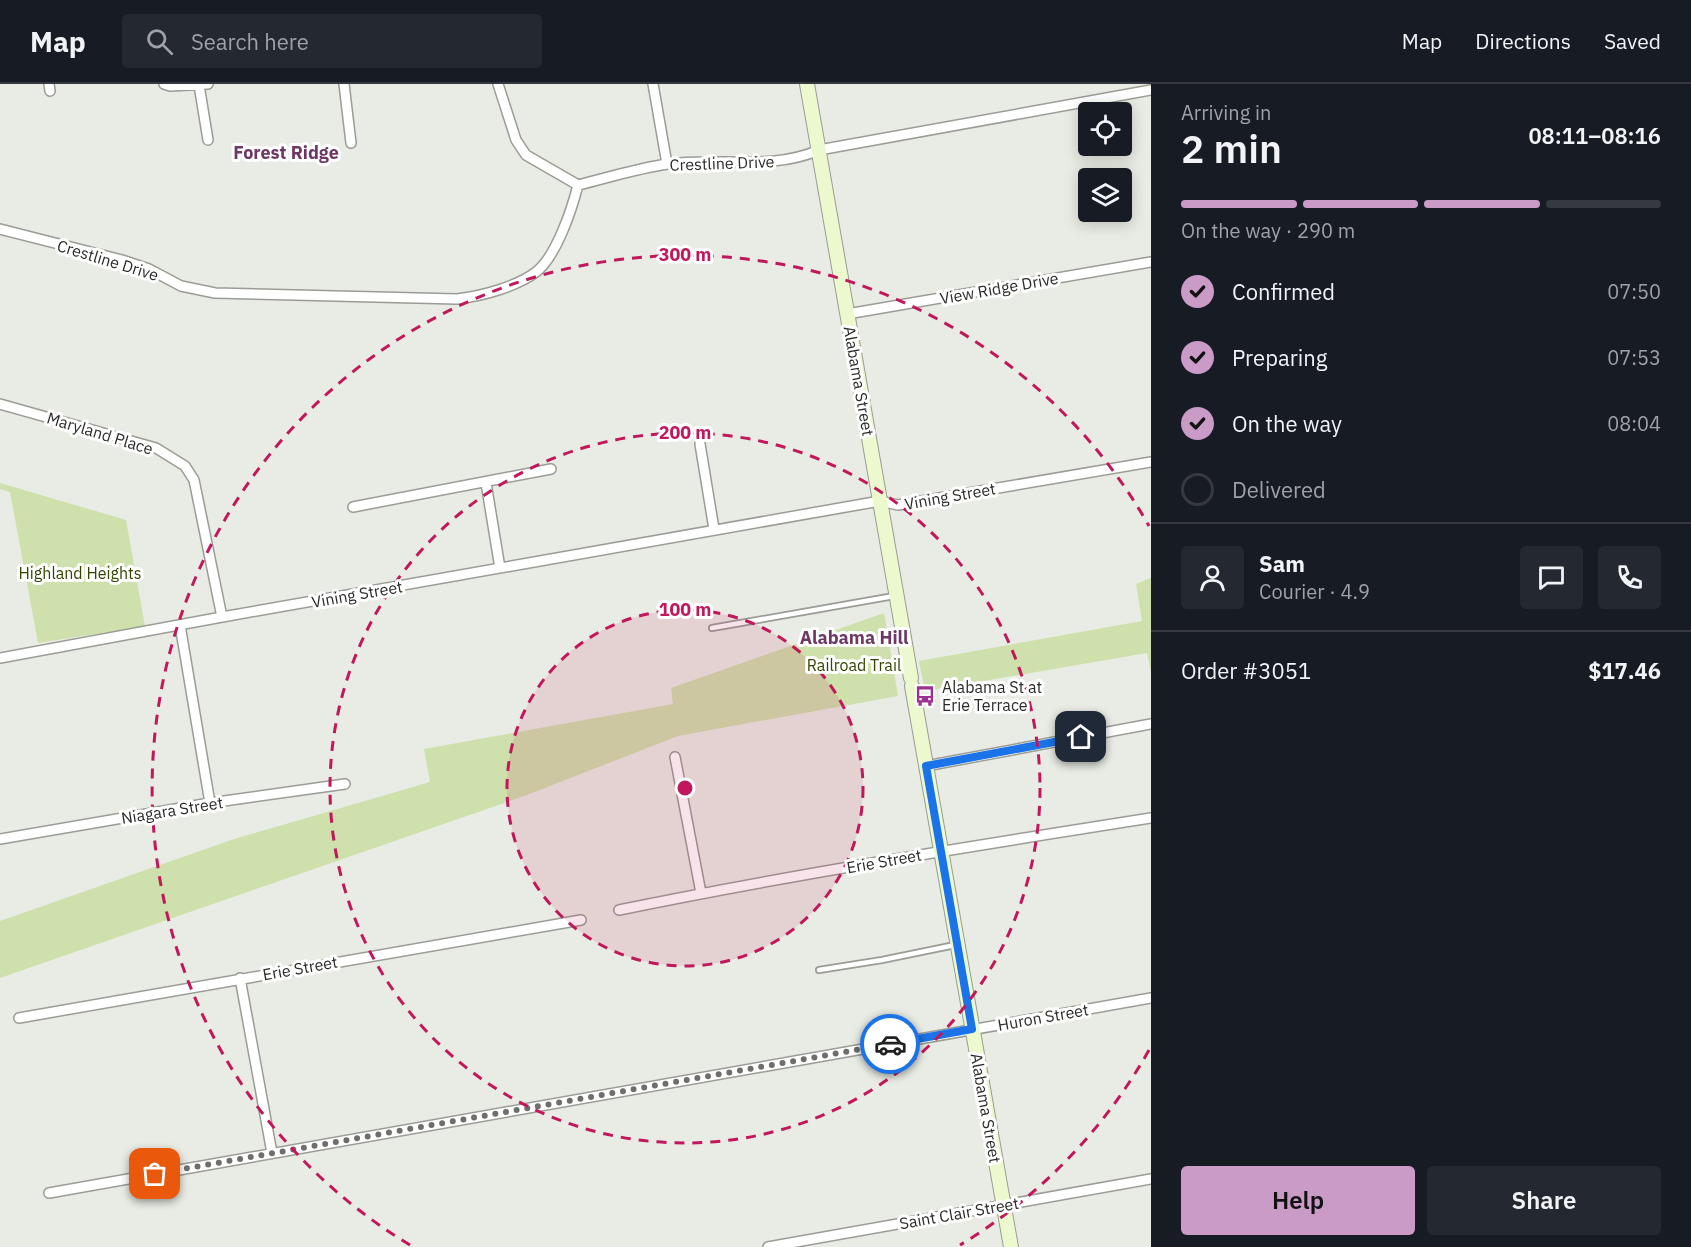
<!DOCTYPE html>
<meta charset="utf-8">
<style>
:root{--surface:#171b24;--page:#242831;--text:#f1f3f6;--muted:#9ea1a6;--line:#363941;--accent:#cb9bc8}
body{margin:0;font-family:"IBM Plex Sans",sans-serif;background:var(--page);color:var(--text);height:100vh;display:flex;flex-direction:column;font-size:22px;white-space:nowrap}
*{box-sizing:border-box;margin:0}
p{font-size:20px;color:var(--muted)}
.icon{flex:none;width:33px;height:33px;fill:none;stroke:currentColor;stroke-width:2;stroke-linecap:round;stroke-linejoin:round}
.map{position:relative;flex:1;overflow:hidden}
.panel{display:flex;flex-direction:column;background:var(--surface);width:540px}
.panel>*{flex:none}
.tools{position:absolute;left:1078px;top:18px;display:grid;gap:12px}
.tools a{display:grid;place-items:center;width:54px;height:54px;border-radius:6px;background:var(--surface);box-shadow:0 3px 15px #0003;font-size:30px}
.pin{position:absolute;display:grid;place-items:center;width:51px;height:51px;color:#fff;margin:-26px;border-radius:12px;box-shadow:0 3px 9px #0006}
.courier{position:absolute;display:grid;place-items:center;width:60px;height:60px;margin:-30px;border:4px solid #1a73e8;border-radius:50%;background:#fff;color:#222;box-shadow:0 2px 8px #0007}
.headline em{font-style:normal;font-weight:600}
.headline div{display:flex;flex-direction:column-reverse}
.headline{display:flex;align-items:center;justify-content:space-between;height:102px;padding:0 30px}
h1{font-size:39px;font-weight:600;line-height:45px}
.bar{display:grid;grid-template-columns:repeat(4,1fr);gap:9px 6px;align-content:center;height:72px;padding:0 30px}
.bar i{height:8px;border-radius:4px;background:var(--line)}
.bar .current{background:var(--accent)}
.bar p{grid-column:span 4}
.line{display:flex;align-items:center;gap:15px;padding:0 30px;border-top:2px solid var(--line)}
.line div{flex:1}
.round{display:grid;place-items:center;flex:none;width:63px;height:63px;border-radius:6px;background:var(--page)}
ol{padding:0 30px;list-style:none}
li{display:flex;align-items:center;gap:18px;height:66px}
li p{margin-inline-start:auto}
li .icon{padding:6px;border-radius:50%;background:var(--accent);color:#111;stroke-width:4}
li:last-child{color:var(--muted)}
li i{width:33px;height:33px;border:3px solid var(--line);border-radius:50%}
.button{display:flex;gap:12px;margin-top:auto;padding:12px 30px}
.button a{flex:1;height:69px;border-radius:6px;background:var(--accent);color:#111;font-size:24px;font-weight:600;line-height:69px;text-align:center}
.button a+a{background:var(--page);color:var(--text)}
header{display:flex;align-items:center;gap:36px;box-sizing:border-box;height:84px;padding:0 30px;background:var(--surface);border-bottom:2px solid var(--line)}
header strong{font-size:28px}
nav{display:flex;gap:33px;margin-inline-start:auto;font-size:21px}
.search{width:420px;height:54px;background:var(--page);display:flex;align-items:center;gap:15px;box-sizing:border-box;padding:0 21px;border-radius:6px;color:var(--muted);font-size:22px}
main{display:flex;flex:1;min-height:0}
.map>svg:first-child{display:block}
.green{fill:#cee0ab}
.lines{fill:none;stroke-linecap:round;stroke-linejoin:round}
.service-casing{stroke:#9a9c95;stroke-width:8}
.minor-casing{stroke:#9a9c95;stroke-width:12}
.secondary-casing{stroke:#9a9c95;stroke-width:16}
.service{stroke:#fff;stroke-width:4.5}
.minor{stroke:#fff;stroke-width:9}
.secondary{stroke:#ecf8cd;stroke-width:14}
.done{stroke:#6d6f6a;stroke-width:6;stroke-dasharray:0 10.8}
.route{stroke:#1a73e8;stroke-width:8}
.ring{fill:none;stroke:#c2185b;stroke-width:3;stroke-dasharray:10 8}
.labels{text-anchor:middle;stroke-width:6;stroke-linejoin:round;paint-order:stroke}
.street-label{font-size:16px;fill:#2a2b28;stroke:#fff}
.park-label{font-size:16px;fill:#354400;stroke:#fff}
.poi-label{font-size:16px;fill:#2a2b28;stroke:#fff;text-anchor:start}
.neighbourhood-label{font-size:18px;font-weight:bold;fill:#6e3866;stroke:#fff}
.centre{fill:#c2185b;stroke:#fff;stroke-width:3}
.ring-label{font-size:18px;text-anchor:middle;font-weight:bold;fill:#c2185b;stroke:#fff;stroke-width:6;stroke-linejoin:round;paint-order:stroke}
</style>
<header>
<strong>Map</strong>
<div class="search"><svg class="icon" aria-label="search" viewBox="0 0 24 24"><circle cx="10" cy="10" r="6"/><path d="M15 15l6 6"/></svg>Search here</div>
<nav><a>Map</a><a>Directions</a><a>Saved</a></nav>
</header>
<main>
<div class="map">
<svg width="1151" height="1163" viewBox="0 0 1151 1163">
<rect width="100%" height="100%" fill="#e9ece4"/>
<path class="green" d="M 0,399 L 126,436 L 145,542 L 38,559 L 10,408 L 0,405 Z
M 1151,494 L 1151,587 L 1147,569 L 925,607 L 919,577 L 1142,537 L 1136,500 Z
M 884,529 L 898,612 L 678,652 L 527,711 L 0,894 L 0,837 L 234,755 L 430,698 L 424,665 L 673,620 L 671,604 Z"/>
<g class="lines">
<g class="service-casing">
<path id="service" d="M 712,544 L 894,512
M 819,886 L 882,876 L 955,861"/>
</g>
<g class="minor-casing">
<path id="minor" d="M 49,0 L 50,7
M 164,0 L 170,2 L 208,0
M 344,0 L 351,59
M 498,0 L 516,56 L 526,71 L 578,101
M 653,0 L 667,80
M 199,1 L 208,56
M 578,101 C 607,94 638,84 668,80 C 718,73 771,87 819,66 L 1151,6
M 0,145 L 122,176 L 149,185 L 181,202 L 215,209 L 457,215 C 482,212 516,203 536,188 C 556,173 572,125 578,101
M 847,230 L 1151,178
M 0,320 L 156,364 L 185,382 L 194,396 L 222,533
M 700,360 L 714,445
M 486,399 L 500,484
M 353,423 L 551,385
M 180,541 L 210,719
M 0,574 L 222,533 L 880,417 L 898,421 L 1151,378
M 675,673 L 701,809
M 926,682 L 1151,640
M 0,755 L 210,719 L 345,700
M 619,826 C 795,790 973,762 1151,734
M 240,894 L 272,1069
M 19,934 L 581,836
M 49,1109 L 1151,914
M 768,1163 L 1151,1095"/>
</g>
<g class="secondary-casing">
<path id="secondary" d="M 807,0 L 911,594
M 912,602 L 1011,1163"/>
</g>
<use href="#service" class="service"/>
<use href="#minor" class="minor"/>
<use href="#secondary" class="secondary"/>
</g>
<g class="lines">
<path class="done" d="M 155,1090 L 890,960"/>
<path class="route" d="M 890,960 L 972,945 L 926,682 L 1081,653"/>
</g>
<circle cx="685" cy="704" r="178" fill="#c2185b" fill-opacity=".12"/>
<g class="ring">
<circle cx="685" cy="704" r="178"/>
<circle cx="685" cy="704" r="355"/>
<path d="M1149 966A533 533 0 0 1 960 1161M410 1161A533 533 0 1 1 1149 442"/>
</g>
<defs>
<g id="bus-bare" transform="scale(1.62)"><path d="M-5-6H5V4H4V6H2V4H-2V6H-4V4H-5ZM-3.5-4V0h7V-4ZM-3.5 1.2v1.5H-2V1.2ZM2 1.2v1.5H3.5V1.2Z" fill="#9d3090" stroke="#fff" stroke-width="2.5" paint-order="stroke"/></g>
</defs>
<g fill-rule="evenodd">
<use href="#bus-bare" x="925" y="612"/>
</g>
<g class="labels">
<g class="street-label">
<text transform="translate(722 79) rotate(-2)" y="6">Crestline Drive</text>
<text transform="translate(108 176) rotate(17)" y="6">Crestline Drive</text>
<text transform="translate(999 204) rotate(-10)" y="6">View Ridge Drive</text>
<text transform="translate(859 297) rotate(80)" y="6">Alabama Street</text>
<text transform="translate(100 349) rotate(17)" y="6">Maryland Place</text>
<text transform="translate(950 412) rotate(-10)" y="6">Vining Street</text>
<text transform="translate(357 510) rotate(-10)" y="6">Vining Street</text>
<text transform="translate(172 726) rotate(-9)" y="6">Niagara Street</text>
<text transform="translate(884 777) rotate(-10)" y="6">Erie Street</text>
<text transform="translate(300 884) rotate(-10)" y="6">Erie Street</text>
<text transform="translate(1043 933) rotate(-10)" y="6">Huron Street</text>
<text transform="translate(986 1024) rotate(80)" y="6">Alabama Street</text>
<text transform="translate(959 1129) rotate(-10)" y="6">Saint Clair Street</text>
</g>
<g class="park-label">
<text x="80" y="495">Highland Heights</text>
<text x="854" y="587">Railroad Trail</text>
</g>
<g class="poi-label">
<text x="942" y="609">Alabama St at<tspan x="942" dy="18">Erie Terrace</tspan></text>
</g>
<g class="neighbourhood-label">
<text x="286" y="75">Forest Ridge</text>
<text x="854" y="560">Alabama Hill</text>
</g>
</g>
<circle cx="685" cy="704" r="9" class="centre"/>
<g class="ring-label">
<text x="685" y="177">300 m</text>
<text x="685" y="355">200 m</text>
<text x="685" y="532">100 m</text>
</g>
</svg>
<div class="tools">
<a><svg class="icon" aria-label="locate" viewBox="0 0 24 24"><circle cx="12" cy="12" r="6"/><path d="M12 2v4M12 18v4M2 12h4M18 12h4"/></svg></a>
<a><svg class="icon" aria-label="layers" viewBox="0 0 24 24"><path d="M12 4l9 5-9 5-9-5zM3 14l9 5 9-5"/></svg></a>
</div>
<div class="pin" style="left:155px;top:1090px;background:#ea580c"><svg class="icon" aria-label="bag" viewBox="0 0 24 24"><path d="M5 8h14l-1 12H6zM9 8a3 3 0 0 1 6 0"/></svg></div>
<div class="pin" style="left:1081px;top:653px;background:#1f2937"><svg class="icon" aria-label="home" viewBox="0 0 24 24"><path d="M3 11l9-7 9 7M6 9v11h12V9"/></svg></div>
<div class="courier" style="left:890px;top:960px"><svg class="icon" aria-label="car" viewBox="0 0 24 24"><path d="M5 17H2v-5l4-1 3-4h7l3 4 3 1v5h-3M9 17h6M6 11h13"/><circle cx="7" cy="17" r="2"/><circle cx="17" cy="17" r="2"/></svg></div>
</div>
<section class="panel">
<div class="headline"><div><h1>2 min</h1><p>Arriving in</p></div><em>08:11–08:16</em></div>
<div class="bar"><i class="current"></i><i class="current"></i><i class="current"></i><i></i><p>On the way · 290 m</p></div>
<ol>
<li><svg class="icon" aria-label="check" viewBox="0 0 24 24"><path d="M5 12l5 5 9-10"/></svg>Confirmed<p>07:50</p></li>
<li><svg class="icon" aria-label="check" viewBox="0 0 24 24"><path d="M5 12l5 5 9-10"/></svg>Preparing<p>07:53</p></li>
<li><svg class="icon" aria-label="check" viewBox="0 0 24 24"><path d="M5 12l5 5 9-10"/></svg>On the way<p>08:04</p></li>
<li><i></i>Delivered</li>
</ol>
<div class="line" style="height:108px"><a class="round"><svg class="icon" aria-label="person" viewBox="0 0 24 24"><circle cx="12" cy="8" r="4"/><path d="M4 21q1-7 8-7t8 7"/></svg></a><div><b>Sam</b><p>Courier · 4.9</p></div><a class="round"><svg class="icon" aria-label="chat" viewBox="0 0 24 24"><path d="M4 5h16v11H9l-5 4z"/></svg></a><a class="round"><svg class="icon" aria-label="phone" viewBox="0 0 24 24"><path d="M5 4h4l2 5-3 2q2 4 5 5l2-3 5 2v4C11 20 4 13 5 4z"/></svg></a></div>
<div class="line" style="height:78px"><div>Order #3051</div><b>$17.46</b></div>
<div class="button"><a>Help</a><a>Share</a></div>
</section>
</main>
